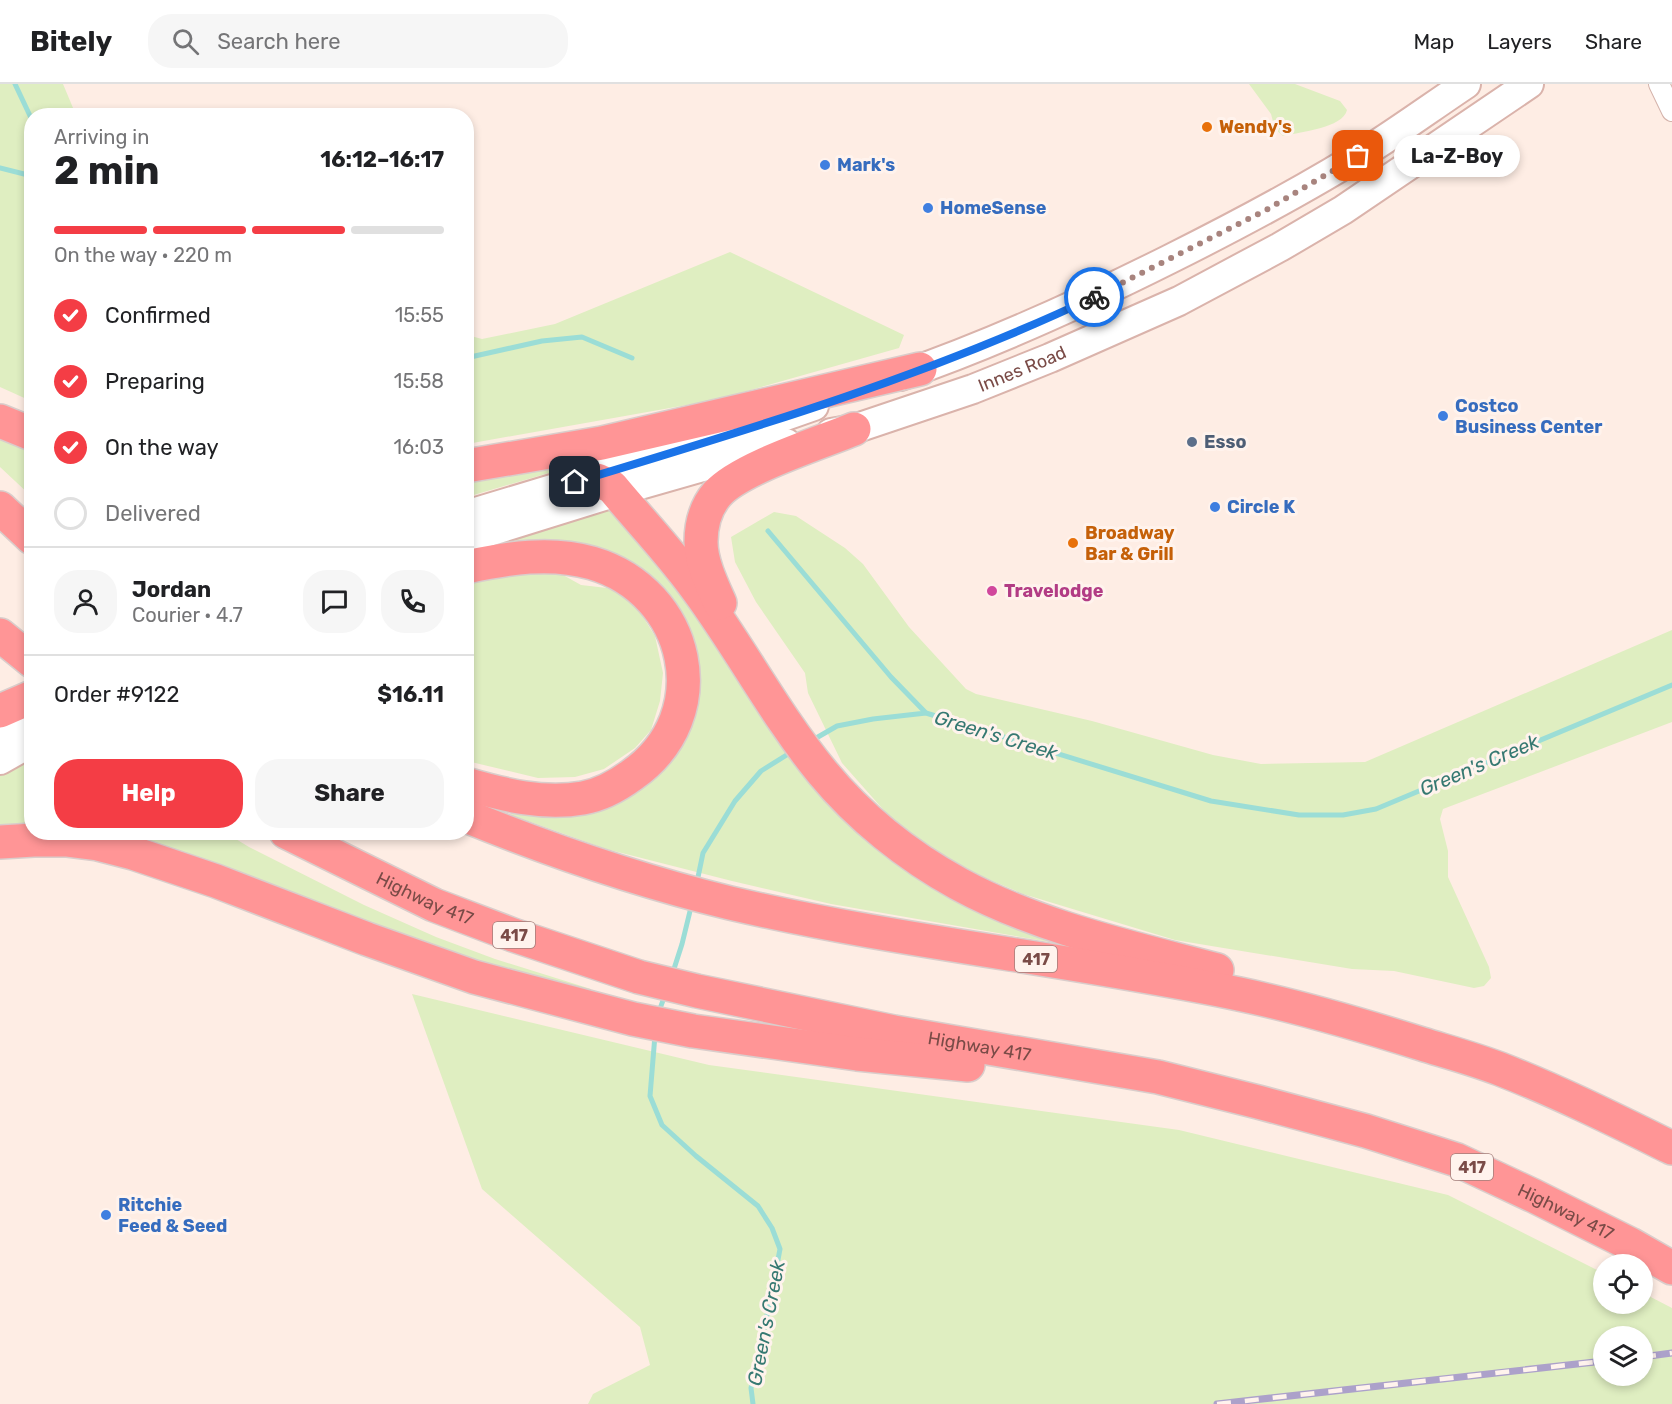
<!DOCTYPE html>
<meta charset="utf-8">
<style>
:root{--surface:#fff;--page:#f6f6f6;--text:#202124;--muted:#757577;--line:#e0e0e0;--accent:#f43d45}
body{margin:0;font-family:Rubik,sans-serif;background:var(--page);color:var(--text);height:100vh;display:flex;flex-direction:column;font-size:22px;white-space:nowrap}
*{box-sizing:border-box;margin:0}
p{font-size:20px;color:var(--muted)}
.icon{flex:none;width:33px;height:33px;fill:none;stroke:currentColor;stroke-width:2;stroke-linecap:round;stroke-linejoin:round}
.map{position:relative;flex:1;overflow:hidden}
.drawer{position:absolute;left:24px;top:24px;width:450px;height:732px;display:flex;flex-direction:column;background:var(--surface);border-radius:24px;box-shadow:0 3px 9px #0003}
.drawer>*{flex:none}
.controls{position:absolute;left:1593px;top:1170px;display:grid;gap:12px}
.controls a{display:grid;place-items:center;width:60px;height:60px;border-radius:50%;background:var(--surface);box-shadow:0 3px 9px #0003;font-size:30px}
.pin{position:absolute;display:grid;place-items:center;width:51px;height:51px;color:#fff;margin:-26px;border-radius:12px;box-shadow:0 3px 9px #0006}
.courier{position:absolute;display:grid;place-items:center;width:60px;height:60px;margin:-30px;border:4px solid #1a73e8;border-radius:50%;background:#fff;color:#222;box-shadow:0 2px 8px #0007}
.bubble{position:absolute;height:42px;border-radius:21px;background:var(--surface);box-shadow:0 3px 9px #0003;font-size:20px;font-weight:700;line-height:42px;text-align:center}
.headline em{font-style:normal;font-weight:700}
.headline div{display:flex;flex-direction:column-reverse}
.headline{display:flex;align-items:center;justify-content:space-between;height:102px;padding:0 30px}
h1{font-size:39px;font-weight:700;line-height:45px}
.bar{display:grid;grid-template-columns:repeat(4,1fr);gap:9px 6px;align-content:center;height:72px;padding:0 30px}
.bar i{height:8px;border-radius:4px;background:var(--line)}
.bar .on{background:var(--accent)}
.bar p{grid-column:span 4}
.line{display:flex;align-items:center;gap:15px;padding:0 30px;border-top:2px solid var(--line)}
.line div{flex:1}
.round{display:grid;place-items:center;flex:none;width:63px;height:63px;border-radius:24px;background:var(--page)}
ol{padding:0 30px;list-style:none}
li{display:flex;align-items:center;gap:18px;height:66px}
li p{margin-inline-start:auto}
li .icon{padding:6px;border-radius:50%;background:var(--accent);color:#fff;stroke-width:4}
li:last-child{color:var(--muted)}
li i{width:33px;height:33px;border:3px solid var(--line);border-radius:50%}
.primary-button{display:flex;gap:12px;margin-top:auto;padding:12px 30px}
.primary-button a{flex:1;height:69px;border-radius:24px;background:var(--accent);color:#fff;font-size:24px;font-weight:700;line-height:69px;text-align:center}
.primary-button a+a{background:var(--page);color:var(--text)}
header{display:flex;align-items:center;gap:36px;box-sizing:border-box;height:84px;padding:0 30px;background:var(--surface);border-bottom:2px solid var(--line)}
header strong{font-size:28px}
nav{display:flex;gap:33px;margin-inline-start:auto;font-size:21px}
.search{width:420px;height:54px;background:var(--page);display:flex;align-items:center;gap:15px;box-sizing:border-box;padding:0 21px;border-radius:24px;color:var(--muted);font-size:22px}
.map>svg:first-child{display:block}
.green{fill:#dfeec1;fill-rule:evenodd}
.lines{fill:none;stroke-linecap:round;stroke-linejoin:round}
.stream{stroke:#9bddd6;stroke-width:5}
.street-casing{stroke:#d4b3ab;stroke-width:22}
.secondary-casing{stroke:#dab3ab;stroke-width:32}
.highway-casing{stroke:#dacdcb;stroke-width:36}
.street{stroke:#fff;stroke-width:20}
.secondary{stroke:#fff;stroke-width:28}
.highway{stroke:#ff9596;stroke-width:33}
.rail-casing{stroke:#aca1ca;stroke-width:7}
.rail{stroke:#fff3ed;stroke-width:4.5;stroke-dasharray:14;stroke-linecap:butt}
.done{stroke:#a8847e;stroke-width:6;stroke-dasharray:0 10.8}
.route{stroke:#1a73e8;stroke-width:8}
.food-dot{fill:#e8710a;stroke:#fff3ed;stroke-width:2}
.shop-dot{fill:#3f7fe0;stroke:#fff3ed;stroke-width:2}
.service-dot{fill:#5c6f8a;stroke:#fff3ed;stroke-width:2}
.hotel-dot{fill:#d1479c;stroke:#fff3ed;stroke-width:2}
.labels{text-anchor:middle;stroke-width:6;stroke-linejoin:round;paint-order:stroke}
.shield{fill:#fff3ed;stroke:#a27d79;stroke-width:1.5}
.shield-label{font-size:16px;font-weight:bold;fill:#7a4b47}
.food-label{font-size:18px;font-weight:bold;fill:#c56008;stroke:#fff3ed;text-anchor:start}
.shop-label{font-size:18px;font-weight:bold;fill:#366cbe;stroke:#fff3ed;text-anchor:start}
.street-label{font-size:18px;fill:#7a4b47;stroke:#fff3ed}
.service-label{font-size:18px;font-weight:bold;fill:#4e5e75;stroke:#fff3ed;text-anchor:start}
.hotel-label{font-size:18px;font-weight:bold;fill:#b23c85;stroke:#fff3ed;text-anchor:start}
.water-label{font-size:20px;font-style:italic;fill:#367972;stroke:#fff3ed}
</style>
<header>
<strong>Bitely</strong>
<div class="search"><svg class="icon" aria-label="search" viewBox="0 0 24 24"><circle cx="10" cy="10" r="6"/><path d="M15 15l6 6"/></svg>Search here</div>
<nav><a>Map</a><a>Layers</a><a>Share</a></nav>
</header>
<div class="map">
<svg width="1672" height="1320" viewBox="0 0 1672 1320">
<rect width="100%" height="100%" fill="#feede4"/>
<path class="green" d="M 0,0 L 63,0 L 76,31 L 32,32 L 31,317 L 0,303 Z
M 1249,0 L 1295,0 L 1340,17 L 1347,26 C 1343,44 1300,48 1283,52 L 1275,45 L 1271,30 Z
M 730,168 L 904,251 L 899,264 L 715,316 L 467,360 L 467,251 L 482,255 L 555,240 Z
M 0,344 L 31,360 L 31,412 L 0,383 Z
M 603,373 L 467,413 L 466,389 Z
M 611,422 L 669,489 L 768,644 L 801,688 L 1101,867 L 831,820 L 732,797 L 606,765 L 511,731 L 514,721 L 542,726 L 684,645 L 666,513 L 493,464 L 579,430 Z
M 774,428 L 796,432 L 845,464 L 863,480 L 909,543 L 966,605 L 976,610 L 1092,637 L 1213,671 L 1261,680 L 1365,678 L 1672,546 L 1672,638 L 1443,725 L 1440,735 L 1448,767 L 1448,793 L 1489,883 L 1491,894 L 1484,902 L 1474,904 L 1394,887 L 1352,885 L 1175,856 L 1023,810 L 981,792 L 921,760 L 888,731 L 842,679 L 808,609 L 805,589 L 756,518 L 735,478 L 731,453 Z
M 554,486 L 581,501 L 607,504 L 628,513 L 638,525 L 655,552 L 663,589 L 660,617 L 651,646 L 635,664 L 604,685 L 575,693 L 538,694 L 467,677 L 467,495 Z
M 31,675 L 31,746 L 0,747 L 0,692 Z
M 97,749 L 226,749 L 249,763 L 364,821 L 436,853 L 495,875 L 591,905 L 589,914 Z
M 412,910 L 709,981 L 1179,1046 L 1448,1111 L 1603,1189 L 1604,1220 L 1642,1220 L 1643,1209 L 1672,1224 L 1672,1320 L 588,1320 L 593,1310 L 650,1281 L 640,1243 L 482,1105 ZM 1604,1252 L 1642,1252 L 1642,1292 L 1604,1292 Z"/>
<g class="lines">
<path class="stream" d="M 15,0 L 32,36
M 0,84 L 32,92
M 466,274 L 542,257 L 582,253 L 632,274
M 768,447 L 891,593 L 926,629
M 811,657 L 837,642 L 873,635 L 926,629 L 1211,717 L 1299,731 L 1343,731 L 1376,725 L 1672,601
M 697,798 L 703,769 L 735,717 L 761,687 L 793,667
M 672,891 L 682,860 L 692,819
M 658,930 L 665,911
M 655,951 L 650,1012 L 662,1041 L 696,1072 L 758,1122 L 772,1144 L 780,1165 L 771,1213 L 751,1304 L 753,1320"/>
<g class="street-casing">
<path id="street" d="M 1659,0 L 1672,27"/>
</g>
<g class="secondary-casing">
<g id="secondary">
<path d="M 900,292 C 993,260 1082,219 1170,175 C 1240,140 1310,103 1376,61 C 1407,41 1436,20 1466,0"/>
<path id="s1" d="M 831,349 L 854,345 L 973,305 L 1050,274 L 1179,217 L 1280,163 L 1343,126 L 1529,0"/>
<path d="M 466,431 L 737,349 L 814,322"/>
<path d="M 466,455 L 633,403 L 786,359"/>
<path d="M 0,647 L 32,629"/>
<path d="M 0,676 L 32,658"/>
</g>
</g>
<g class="highway-casing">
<g id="highway">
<path d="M 0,337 L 32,350"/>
<path d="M 466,382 L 602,359 L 920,285"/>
<path d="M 575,398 L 597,396 L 612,403 C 641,438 673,471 699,508 C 742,567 776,632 822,688 C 859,733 908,772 959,800 C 1038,843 1130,863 1217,886"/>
<path d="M 0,424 L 32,454"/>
<path d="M 466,483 C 508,474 551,467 592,479 C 690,508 718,631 632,691 C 617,702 601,711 583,714 C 543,721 504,711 466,700"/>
<path d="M 720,519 C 712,501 701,478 701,458 C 701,441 706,423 717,410 C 740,384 820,359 854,345"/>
<path d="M 0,551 L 32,577"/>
<path d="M 0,627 L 32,613"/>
<path d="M 466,732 C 552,767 640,797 730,819 C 898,858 1070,875 1239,910 C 1301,923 1362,941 1422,960 C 1448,968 1474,975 1500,985 C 1559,1008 1615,1036 1672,1064"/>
<path id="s2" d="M 286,748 L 434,821 L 513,851 L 639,893 L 697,907 L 894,948 L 1158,993 L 1258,1018 L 1366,1047 L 1457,1076 L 1534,1112 L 1630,1160 L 1672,1184"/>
<path d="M 0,758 L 34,756 L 66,756 L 98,760 L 133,769 L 216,797 L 367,855 L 474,893 L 633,935 L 693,947 L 857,970 L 968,981"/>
</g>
</g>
<use href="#street" class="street"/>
<use href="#secondary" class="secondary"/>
<use href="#highway" class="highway"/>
<g class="rail-casing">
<path id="rail" d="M 1642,1273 L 1672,1269
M 1217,1320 L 1604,1277"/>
</g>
<use href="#rail" class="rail"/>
</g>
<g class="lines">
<path class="done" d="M 1094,213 L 1266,126 L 1358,72"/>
<path class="route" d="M 575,398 C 751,345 928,292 1094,213"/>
</g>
<g class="food-dot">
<circle cx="1207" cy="43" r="6"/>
<circle cx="1073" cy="459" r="6"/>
</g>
<g class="shop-dot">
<circle cx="825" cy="81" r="6"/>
<circle cx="928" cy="124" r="6"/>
<circle cx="1443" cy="332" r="6"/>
<circle cx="1215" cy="423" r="6"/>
<circle cx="106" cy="1131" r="6"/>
</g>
<circle class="service-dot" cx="1192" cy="358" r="6"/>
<circle class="hotel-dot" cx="992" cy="507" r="6"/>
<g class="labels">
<g class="shield">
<rect x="493" y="838" width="42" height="26" rx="4.5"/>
<rect x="1015" y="862" width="42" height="26" rx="4.5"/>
<rect x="1451" y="1070" width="42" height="26" rx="4.5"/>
</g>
<g class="shield-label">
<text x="514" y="857">417</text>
<text x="1036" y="881">417</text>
<text x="1472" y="1089">417</text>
</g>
<g class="food-label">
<text x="1219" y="49">Wendy's</text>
<text x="1085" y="455">Broadway<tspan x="1085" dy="21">Bar &amp; Grill</tspan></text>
</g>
<g class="shop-label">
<text x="837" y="87">Mark's</text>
<text x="940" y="130">HomeSense</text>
<text x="1455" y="328">Costco<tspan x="1455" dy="21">Business Center</tspan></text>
<text x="1227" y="429">Circle K</text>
<text x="118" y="1127">Ritchie<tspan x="118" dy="21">Feed &amp; Seed</tspan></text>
</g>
<g class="street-label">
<text dy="6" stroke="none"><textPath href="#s1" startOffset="202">Innes Road</textPath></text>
<text dy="6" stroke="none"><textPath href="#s2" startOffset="154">Highway 417</textPath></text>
<text dy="6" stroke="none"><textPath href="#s2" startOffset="730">Highway 417</textPath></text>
<text dy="6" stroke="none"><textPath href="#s2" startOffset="1342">Highway 417</textPath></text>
</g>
<g class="service-label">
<text x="1204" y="364">Esso</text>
</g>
<g class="hotel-label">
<text x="1004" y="513">Travelodge</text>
</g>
<g class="water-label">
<text transform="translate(996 651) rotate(17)" y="7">Green's Creek</text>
<text transform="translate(1479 681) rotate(-23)" y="7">Green's Creek</text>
<text transform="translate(766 1239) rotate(-79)" y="7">Green's Creek</text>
</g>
</g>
</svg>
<div class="controls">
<a><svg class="icon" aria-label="locate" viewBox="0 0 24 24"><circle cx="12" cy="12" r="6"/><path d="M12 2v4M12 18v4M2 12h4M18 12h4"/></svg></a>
<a><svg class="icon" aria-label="layers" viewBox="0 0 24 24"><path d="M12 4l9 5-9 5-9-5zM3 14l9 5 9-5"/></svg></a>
</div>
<div class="pin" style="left:1358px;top:72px;background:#ea580c"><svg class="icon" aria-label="bag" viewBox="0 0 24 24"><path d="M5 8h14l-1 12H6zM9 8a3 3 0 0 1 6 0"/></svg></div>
<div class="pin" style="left:575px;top:398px;background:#1f2937"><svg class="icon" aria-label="home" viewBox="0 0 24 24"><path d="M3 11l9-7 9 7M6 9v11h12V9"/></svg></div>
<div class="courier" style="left:1094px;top:213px"><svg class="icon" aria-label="bike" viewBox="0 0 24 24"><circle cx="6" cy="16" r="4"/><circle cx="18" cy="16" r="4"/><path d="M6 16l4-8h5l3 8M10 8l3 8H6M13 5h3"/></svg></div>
<div class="bubble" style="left:1394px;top:51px;width:126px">La-Z-Boy</div>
<section class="drawer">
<div class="headline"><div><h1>2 min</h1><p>Arriving in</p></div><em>16:12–16:17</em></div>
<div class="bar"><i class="on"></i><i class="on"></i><i class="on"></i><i></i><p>On the way · 220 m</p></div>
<ol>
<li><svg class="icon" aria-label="check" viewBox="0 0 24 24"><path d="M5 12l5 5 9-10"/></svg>Confirmed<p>15:55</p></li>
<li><svg class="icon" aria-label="check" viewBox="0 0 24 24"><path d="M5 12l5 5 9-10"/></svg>Preparing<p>15:58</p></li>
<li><svg class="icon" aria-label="check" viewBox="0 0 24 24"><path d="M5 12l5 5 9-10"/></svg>On the way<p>16:03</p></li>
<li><i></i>Delivered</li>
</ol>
<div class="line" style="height:108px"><a class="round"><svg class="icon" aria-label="person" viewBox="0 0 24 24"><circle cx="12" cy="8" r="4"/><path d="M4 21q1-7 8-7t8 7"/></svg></a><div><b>Jordan</b><p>Courier · 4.7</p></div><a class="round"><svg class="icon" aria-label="chat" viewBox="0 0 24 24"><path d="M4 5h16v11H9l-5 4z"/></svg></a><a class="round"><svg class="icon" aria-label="phone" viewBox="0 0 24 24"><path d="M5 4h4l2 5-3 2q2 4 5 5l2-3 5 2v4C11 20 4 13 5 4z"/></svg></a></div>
<div class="line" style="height:78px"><div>Order #9122</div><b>$16.11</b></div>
<div class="primary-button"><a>Help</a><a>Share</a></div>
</section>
</div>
